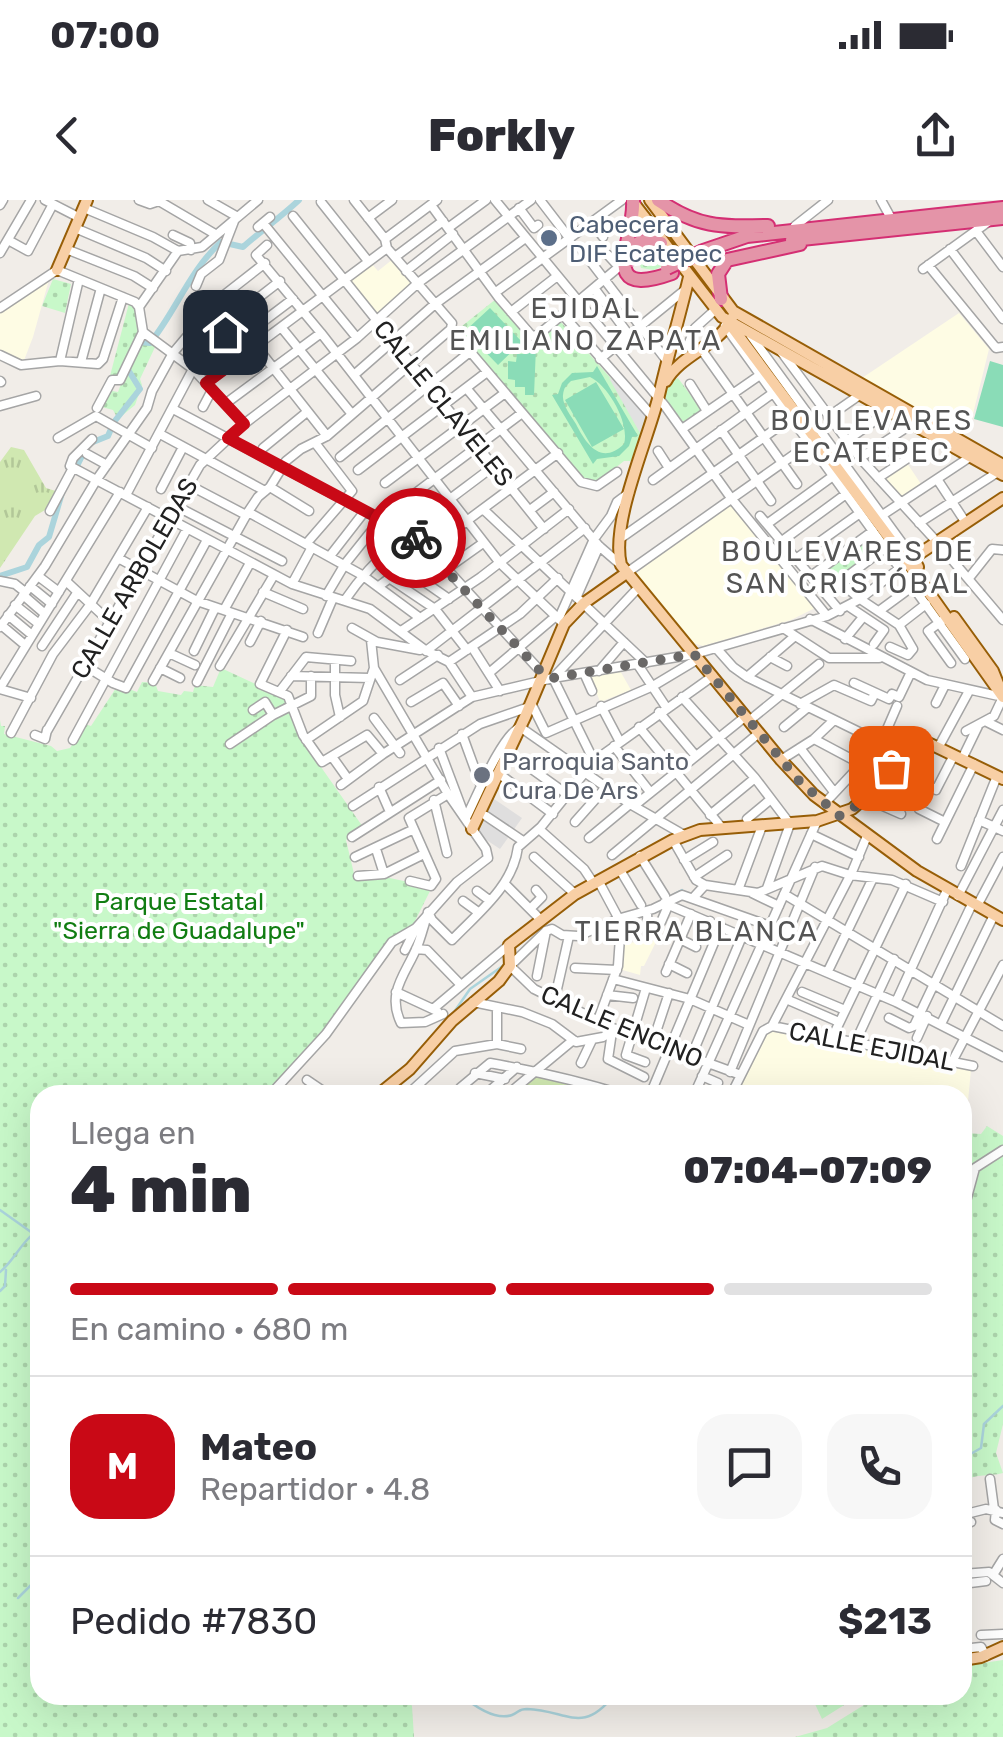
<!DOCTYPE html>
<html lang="es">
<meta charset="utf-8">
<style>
:root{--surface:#fff;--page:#f7f7f7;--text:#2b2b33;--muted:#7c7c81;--line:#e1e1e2;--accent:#c90916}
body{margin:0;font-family:Rubik,sans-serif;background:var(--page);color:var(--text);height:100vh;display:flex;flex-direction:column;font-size:38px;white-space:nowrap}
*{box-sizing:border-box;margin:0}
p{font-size:32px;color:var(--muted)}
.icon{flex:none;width:55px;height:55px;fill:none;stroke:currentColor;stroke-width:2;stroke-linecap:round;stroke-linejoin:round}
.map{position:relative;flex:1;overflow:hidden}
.details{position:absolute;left:30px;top:885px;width:942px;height:620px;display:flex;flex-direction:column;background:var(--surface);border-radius:30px;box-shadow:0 10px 40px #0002}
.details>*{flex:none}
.pin{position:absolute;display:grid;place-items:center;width:85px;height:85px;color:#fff;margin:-42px;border-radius:20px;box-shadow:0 5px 15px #0006}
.courier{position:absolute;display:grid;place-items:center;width:100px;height:100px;margin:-50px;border:8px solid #c90916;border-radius:50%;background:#fff;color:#222;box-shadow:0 2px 12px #0007}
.overview em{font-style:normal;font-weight:800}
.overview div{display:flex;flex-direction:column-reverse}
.overview{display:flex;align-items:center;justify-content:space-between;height:170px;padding:0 40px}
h1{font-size:65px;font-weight:800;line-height:75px}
.bar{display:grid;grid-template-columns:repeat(4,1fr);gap:15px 10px;align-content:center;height:120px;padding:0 40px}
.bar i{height:12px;border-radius:8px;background:var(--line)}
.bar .on{background:var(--accent)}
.bar p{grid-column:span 4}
.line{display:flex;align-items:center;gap:25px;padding:0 40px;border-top:2px solid var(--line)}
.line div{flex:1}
.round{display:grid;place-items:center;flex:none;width:105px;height:105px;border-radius:30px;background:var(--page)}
.status{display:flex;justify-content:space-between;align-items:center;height:70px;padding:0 50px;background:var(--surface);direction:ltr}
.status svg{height:28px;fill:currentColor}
header{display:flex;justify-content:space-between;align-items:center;height:130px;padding:0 40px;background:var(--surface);font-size:45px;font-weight:800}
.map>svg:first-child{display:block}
.residential{fill:#dfdede}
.education{fill:#fefce4}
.grass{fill:url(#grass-tufts)}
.park{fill:url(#park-dots)}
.pitch{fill:#8adcb7;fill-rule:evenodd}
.parking{fill:#e1e1e1}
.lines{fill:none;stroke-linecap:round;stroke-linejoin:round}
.stream{stroke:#abd4dc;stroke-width:2.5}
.river{stroke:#abd4dc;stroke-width:6}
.minor-casing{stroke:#a5a5a5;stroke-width:11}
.major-casing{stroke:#975e07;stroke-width:14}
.highway-casing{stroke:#d42f73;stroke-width:16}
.minor{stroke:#fff;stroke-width:8}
.major{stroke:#f8cfa5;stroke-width:10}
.highway{stroke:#e494a8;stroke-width:12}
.highway-bridge-casing{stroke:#d42f73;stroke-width:16;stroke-linecap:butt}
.highway-bridge{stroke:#e494a8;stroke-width:12}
.done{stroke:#6a6867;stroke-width:10;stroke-dasharray:0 18}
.route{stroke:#c90916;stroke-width:12}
.service-dot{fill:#5c6f8a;stroke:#fff;stroke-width:4}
.worship-dot{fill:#6b7280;stroke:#fff;stroke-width:4}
.labels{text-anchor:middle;stroke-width:8;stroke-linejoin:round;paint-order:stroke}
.service-label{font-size:25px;fill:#4e5e75;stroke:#fff;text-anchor:start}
.street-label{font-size:25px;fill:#212121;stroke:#fff}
.worship-label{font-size:25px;fill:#5b616d;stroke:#fff;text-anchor:start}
.park-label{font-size:25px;fill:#117d12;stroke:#fff}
.neighbourhood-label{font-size:28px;letter-spacing:2.5px;fill:#545454;stroke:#fff}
</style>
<div class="status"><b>07:00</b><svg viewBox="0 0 49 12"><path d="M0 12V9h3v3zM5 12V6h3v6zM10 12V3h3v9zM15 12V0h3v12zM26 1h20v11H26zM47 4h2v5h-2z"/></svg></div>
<header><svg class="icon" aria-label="back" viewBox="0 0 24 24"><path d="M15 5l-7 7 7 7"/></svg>Forkly<svg class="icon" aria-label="share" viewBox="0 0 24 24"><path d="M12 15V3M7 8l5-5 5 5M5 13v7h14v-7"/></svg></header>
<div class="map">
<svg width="1003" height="1537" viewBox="0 0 1003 1537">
<defs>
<pattern id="grass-tufts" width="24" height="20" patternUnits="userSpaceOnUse" patternTransform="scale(2.5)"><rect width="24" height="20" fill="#d0e8b1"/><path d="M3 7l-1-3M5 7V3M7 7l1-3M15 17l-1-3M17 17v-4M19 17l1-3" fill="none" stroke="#b2c798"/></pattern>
<pattern id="park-dots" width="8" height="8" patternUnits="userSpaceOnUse" patternTransform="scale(2.5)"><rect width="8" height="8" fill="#c8f8c9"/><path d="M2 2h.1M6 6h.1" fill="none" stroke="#acd4ac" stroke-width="1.8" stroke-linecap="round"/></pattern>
</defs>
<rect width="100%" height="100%" fill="#f1ede8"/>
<path class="residential" d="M 491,597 L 522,618 L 500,649 L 476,633 Z"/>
<path class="education" d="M 393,59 L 413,83 L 377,115 L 349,80 L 371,63 L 378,71 Z
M 50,76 L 33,137 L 23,163 L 0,151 L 0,113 Z
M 959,113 L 989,149 L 972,218 L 963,234 L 862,178 Z
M 907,263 L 921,284 L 900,298 L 883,278 Z
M 731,302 L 815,408 L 791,420 L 703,446 L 693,443 L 633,375 Z
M 619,469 L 631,490 L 600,502 L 590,474 Z
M 658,738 L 644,766 L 641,766 L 640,775 L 619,769 L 624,744 Z
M 769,831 L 971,870 L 963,952 L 962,895 L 736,895 Z"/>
<path class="grass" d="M 11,247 L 24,250 L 46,288 L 62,293 L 60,301 L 35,316 L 0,368 L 0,262 Z
M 534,872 L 605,892 L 604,895 L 500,895 Z"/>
<path class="park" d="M 648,44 L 659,47 L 673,61 L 654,70 L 641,68 L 637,55 Z
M 53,79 L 71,84 L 65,113 L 42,106 Z
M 496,99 L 532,143 L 560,121 L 646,218 L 631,261 L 624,261 L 595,284 L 581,278 L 558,254 L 457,130 Z
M 129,103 L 135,107 L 137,128 L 156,145 L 140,179 L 142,185 L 135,205 L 118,219 L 113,210 L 102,207 L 112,191 L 118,192 L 121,184 L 110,176 Z
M 671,176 L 674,180 L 678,178 L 703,212 L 684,225 L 662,199 Z
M 868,335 L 880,349 L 825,391 L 813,375 Z
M 221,468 L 273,492 L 282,492 L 289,502 L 300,537 L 363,627 L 346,640 L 355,678 L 385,677 L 432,687 L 413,725 L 388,741 L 331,822 L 270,895 L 40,895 L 40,1495 L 406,1495 L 412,1506 L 414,1537 L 0,1537 L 0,520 L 1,526 L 5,526 L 4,534 L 51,546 L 57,551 L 70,548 L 85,524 L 91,526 L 118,485 L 137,492 L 142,482 L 155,483 L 158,491 L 181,495 L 184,491 L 193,492 L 195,485 L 213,487 Z
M 987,926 L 1003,936 L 1003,1224 L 996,1253 L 1003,1273 C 988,1277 978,1273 963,1281 L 963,959 L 965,933 L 981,934 Z
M 1003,1460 L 1003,1537 L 795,1537 L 827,1528 L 880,1495 L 962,1495 L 963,1466 Z
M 821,1495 L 860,1495 L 822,1519 L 815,1504 Z"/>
<path class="pitch" d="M 490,108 L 522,142 L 498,165 L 465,131 Z
M 527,146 L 536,147 L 534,195 L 525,195 L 525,187 L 515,187 L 515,180 L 508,179 L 508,161 L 516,162 L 517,154 L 526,154 Z
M 990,161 L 1003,165 L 1003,227 L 974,219 Z
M 597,166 L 638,236 L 632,237 L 629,246 L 619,256 L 597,259 L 593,264 L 552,195 L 558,194 L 562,183 L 572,173 L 593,172 ZM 590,177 C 609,186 630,224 624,244 C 601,266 586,244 576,224 C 571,216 562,205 563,195 C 564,187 566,186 571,181 Z
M 596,182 L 624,229 L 592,247 L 565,200 Z"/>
<path class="parking" d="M 609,178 L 616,181 L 646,216 L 640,233 Z"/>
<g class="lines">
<path class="stream" d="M 667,698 L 682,690
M 452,815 L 470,789 L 507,763
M 0,1010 L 31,1032
M 0,1072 C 15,1060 23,1038 40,1030
M 0,1091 L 5,1086 L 6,1070
M 962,1259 L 981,1248 L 984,1224 L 1003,1206
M 18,1398 L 40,1376
M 461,1495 C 473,1505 495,1521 512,1515 C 520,1512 518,1509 527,1509 C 567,1510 582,1536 614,1495"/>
<path class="river" d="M 138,148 L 141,142 L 150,143 C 176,111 190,70 221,42 L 243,47 C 262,30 281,17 299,0
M 75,270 L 88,244 L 108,236 L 114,222 L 140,189 L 127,168 L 129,164
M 0,376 L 27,367 L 39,345 L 49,337 L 62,293"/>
<g class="minor-casing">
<path id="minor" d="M 45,0 L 80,18
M 139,0 L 150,4 L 159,1 L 215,34
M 354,0 L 385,39 L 387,48 L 452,123 L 451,129 L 581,282 L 597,286 L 617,272
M 495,0 L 665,206 L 731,298 L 827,416
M 540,0 L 570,39
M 881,0 L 892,20
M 321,2 L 368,61
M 0,5 L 3,0
M 431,5 L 499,98 L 532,136 L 538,135 L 620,66
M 84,8 L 153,37 L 178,51
M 519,8 L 534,28 L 538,25
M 293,16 L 544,329
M 368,18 L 392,0
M 592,22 L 603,37
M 263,23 L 357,138
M 795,26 L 828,0
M 258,27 L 270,17
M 75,28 L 146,58 L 166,71
M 448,28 L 486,0
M 976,31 L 1003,67
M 173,35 L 190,43 L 191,50
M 385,39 L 437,0
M 8,40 L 28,51 L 53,4
M 267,45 L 256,55 L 321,133 L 500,363 L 564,424
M 66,49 L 134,76 L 153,88
M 581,49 L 667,161
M 950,49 L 1003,119
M 0,53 L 31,0
M 608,55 L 619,67
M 395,57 L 443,21
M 928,65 L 996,148 L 1003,147
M 923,69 L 988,22
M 406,71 L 453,34
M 196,86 L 201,74 L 219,60 L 236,16 L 208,0
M 594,88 L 629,135
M 496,92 L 622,0
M 139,107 L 178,51 L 202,47 L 258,0
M 0,108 L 57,70 L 135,102 L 139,107 L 143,132 L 193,169 L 244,224
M 205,110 L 265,63
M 511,112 L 556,77
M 563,115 L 652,216
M 226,123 L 280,81
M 725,126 L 965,459
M 281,127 L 351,213
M 189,134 L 226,168
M 751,136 L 913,358
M 257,145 L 248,133 L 293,99
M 688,145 L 695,128 L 715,110
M 256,146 L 327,236
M 701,149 L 797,284
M 780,150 L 860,258 L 937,342 L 1003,420
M 207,151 L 225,131
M 0,155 L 21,165 L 60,161 L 98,164 L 103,159 L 123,97
M 600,159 L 686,89
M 60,161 L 79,79
M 81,162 L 101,88
M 354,175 L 435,104 L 524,39
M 0,181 L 1,182
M 206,183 L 387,48
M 690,184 L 707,211
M 467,189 L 599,346 L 621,365
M 225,204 L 321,133
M 0,206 L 36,196
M 203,207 L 212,190
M 97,208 L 112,180 L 120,180 L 143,132
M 173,209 L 421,341 L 544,475
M 828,217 L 861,194
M 682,229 L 760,175
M 721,230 L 771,301
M 160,234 L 265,291
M 58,238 L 96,216 L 152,248
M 92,239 L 73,258 L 70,266 L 292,384 L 370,409 L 425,450 L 449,462 L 472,497
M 846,241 L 890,210
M 263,248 L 307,212
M 658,251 L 669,268
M 87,254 L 107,265
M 340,257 L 471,151
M 860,258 L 909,226
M 358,270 L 487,172
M 878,278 L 934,241
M 937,279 L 966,323
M 653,280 L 773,193
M 385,283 L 505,193
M 189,285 L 246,315
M 270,287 L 309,311
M 161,289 L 183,247
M 126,295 L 193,169
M 176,306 L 282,361
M 483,309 L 646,463
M 530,310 L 554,292
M 50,311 L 73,268
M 248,312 L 362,375 L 420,418
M 760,316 L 840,411
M 881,316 L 970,257
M 919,323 L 998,272
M 767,324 L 833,276
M 621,338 L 791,218
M 782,341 L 846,294
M 306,344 L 352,291 L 316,244
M 330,356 L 365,311
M 118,358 L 197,401 L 303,437
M 797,358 L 860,313
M 445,370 L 483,343
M 625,374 L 809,244
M 38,376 L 59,392
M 416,376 L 449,399
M 811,376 L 873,331
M 389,378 L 435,409 L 467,450
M 969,378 L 992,349 L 1003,350
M 0,381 L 15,384 L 25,392
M 67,382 L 110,422
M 840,382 L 860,399
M 292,384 L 312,347
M 30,386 L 52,404
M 379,386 L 558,253
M 263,392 L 303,409
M 825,393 L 885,348
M 23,395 L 45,414
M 326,396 L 345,364 L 381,319 L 522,213
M 577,396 L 599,346
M 345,400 C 383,344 442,306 495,265
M 863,401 L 899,425 L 913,449 L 908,455 L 890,447
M 15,405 L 39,424
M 848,406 L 884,430 L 874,444
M 224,410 L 250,363
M 879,411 L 913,386
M 8,415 L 32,435
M 559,418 L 594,339 L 611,316 L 617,302 L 629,293
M 810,419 L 927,480 L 1003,497
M 943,420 L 928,431 L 951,463
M 0,424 L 25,445
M 899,425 L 926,404
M 0,427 L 45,366 L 97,279 L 147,208 L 152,191 L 173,153 L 204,116
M 352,428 L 377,442 L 420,450
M 783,428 L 829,458 L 879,458
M 287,430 L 260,484 L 288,496 L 303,535 L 322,562 L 367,535 L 383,554
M 401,431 L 481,377 L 569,309
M 318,433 L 333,398
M 845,439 L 863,417
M 250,442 L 261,421
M 42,446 L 77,393
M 472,447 L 500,491
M 717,449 L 733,467 L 747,477 L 902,553
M 194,451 L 215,408
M 426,451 L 585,328
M 169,453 L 195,465
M 770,457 L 787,466
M 335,460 L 335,495 L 340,517
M 449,462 L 520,414 L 558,378
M 84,465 L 113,483 L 126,488 L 207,340
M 638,465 L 666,507
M 220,466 L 274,375
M 160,468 L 180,478
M 599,471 L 624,442
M 489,473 L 556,416
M 584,473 L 592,491
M 291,476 L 370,478
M 747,477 L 795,436
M 553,478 L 638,388
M 553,478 L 594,561
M 400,480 L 438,455
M 153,481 L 248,312 L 258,297 L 270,287 L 286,261 L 301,249 L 327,236 L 451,129
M 197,482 L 232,413
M 854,483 L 889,499 L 892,494 L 899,497 L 911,472
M 0,488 L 120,292
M 0,489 L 31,498
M 280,491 L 306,457 L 351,461
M 682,497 L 755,578 L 790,624 L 767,688
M 411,502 L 443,483 L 459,506
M 531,503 L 546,533 L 653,486 L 698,459
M 936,503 L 945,485
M 800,504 L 834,485 L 871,501 L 875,493
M 601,506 L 620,542
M 253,510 L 265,502 L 273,515
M 659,512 L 695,555
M 374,518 L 400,553
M 750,520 L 819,464
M 987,522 L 1003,530
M 639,527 L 722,628
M 784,527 L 807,508
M 47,531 L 200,265 L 244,224 L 357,138 L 418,83 L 531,0
M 966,531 L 994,516 L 1003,497
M 11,533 L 53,454 L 90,405 L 148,307
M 462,534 L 481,586
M 35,535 L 45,539 L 47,530
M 814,539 L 861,564
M 73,540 L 187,329
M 306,540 L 363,501 L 374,468
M 230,544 L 273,515 L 311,496 L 311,476
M 614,546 L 650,592
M 439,548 L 462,609
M 800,548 L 834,592
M 938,548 L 969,491
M 508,552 L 568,595
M 333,558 L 348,579
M 962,559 L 978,526
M 781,560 L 814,539 L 833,521
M 498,573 L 553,614
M 881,584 L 907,596
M 925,584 L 936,590 L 954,555
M 341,585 L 383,554 L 472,497 L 553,478 L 695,454 L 827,416 L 860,399 L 900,368
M 379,587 L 390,612
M 867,599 L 901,614
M 434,600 L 447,653
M 824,604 L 881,543 L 897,506
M 353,606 L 480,524 L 529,507
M 634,606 L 746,516
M 919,609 L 945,622
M 710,615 L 755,578
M 486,616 L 523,641
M 466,618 C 477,596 501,537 520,527 L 630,604 L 684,635
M 747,619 L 771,599
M 979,620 L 1003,631
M 575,622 L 607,586
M 539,629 L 584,669 L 594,684
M 811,634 L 859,657
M 352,637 L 441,580
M 589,638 L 630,604
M 937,639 L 974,564
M 673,640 L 696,680 L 705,685
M 376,649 L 384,674
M 612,655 L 759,533
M 640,656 L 665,696
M 355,657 L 412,630
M 534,657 L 575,694
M 684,660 L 713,642
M 961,666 L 997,576
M 620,670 L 641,705
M 358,676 L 384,674 L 422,655
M 694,677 L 727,655
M 410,681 L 431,686 L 436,679 L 409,618 L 448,594
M 506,685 L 540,719
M 738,690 L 762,626
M 477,691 L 489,700
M 752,693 L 779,706
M 784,694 L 1003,826
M 958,696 L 1003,610
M 694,697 L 705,685 L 758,693 L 822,666 L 850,675 L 892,680 L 943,702
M 463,701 L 478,712
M 664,703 L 896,802 L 1003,857
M 977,706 L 1003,657
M 530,709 L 542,697 L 536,690
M 428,712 L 432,720 L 452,740 C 479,712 513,686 518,647 L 541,627 L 594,561 L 713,476
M 647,712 L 648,738
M 427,715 C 424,726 421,737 417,747 C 406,774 386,792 401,823 L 425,822 L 443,814
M 661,722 L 668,706
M 546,731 L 510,766 L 534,789 L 615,829 L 741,875
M 546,731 L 552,729 L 562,735 L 578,736 L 621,718 L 653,709 L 682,695 L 770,726
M 703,737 L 710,721
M 680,739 L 696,747
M 416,749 L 427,750 L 460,784
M 405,750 L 416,728
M 669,764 L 687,773
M 575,768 L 617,770
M 828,771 L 873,678
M 666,772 L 691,714
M 537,776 L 546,731
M 613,779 L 690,799 L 749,825
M 557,789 L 569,736
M 396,792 L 437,811
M 802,792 L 845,810
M 607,795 L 633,798
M 786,799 L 839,822
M 473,802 L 522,812 L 552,824 L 576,842 L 603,837 L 615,829
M 896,802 L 947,690
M 433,809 L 509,745
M 497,809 L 497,844
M 889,818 L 909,828 L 914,826 L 972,704
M 598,820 L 618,766 L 621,723 L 599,682
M 941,824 L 994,715
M 772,826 L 973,866
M 612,832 L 608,859 L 644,877
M 832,838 L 906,684
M 917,838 L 927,816
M 855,843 L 894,759
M 652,844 L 669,793
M 691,857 L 743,734
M 645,862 L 626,855 L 646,788
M 952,862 L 1003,765
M 581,863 L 592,840
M 730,872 L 815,667
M 475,873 L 505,879
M 702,876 L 718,883
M 307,880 L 329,895
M 519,886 L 535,895
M 460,888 L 490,863 C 535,871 580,881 624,895
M 270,895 L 326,834 L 392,742 L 416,728 L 457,682 L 488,658 L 486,649 L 448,594 L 374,468 L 371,440
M 407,895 L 455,851 L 497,844 L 521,849
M 485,895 L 517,867
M 507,895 L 572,841
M 650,895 L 721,726
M 694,895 L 817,621
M 731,895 L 763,831 L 772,826 L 852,672 L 867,636
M 962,1016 L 975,968 L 1003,950
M 990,1279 L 994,1309
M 996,1310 L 995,1320 L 1003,1324
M 962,1315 L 986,1309 L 1003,1313
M 962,1325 L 971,1322
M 962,1374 L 989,1372 L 1003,1383
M 993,1375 L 1003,1359
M 962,1384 L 986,1381
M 962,1396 L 965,1396
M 981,1435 L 1003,1434
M 962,1449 L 981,1447 L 986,1456"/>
</g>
<g class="major-casing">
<path id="major" d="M 650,0 L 733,111 L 1003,265
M 632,1 L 722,117 L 1003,275
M 57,70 L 87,0
M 689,77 C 680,115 669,152 660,191 C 650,236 610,321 621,365 L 781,560 L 814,595 L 917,671 L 1003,720
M 729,123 L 908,363 L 1003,497
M 666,181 C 681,154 719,146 732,118
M 918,367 L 913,358 L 1003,298
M 954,417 L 993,471 L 999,486
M 472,629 L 525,517 L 564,424 L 584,403 L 625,374
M 378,895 L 410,869 L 452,821 L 499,781 L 510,766 L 509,745 L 575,694 L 673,640 L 700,630 L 817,621 L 852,609 L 881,584 L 902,553 L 922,540 L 1003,579
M 962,1460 L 981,1457 L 1003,1447"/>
</g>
<g class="highway-casing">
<path id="highway" d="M 658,0 C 698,28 721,27 768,26
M 633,1 C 636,38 594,101 672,73
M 792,40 L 1003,18
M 703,51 L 747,36 L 1003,8
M 630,59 C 631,40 645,38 661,43
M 721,99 L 718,74 L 727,60 L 800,44"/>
</g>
<use href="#minor" class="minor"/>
<use href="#major" class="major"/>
<use href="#highway" class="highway"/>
<g class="highway-bridge-casing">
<path id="highway-bridge" d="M 667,68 L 703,51"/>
</g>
<use href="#highway-bridge" class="highway-bridge"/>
</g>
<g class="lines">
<path class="done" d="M 416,338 L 543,474 L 553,478 L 694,454 L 800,582 L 840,616 L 867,599 L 891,568"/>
<path class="route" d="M 225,132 L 207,151 L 226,168 L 206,183 L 244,224 L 228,238 L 416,338"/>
</g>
<circle class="service-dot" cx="549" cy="38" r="10"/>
<circle class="worship-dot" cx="482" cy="575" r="10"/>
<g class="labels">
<g class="service-label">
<text x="569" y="33">Cabecera<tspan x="569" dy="29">DIF Ecatepec</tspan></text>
</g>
<g class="street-label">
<text transform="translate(444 203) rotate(51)" y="9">CALLE CLAVELES</text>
<text transform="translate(134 378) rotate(-60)" y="9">CALLE ARBOLEDAS</text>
<text transform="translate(622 826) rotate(23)" y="9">CALLE ENCINO</text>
<text transform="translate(872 846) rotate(11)" y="9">CALLE EJIDAL</text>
</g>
<g class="worship-label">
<text x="502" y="570">Parroquia Santo<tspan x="502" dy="29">Cura De Ars</tspan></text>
</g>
<g class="park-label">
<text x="179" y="710">Parque Estatal<tspan x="179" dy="29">"Sierra de Guadalupe"</tspan></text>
</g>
<g class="neighbourhood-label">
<text x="586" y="118">EJIDAL<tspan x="586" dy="32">EMILIANO ZAPATA</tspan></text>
<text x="872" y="230">BOULEVARES<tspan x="872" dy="32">ECATEPEC</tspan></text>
<text x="848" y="361">BOULEVARES DE<tspan x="848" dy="32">SAN CRISTÓBAL</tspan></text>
<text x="697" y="741">TIERRA BLANCA</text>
</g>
</g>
</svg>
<div class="pin" style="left:891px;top:568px;background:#ea580c"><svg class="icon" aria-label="bag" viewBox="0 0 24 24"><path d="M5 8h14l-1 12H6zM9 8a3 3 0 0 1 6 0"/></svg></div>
<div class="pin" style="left:225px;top:132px;background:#1f2937"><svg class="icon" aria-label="home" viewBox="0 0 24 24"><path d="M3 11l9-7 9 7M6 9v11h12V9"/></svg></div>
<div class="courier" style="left:416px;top:338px"><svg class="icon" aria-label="bike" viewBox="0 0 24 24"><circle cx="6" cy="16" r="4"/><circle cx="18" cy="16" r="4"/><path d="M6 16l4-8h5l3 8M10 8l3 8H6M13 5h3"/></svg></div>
<section class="details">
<div class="overview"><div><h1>4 min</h1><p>Llega en</p></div><em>07:04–07:09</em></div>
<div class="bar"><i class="on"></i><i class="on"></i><i class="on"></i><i></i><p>En camino · 680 m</p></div>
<div class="line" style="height:180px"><b class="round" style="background:var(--accent);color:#fff">M</b><div><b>Mateo</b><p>Repartidor · 4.8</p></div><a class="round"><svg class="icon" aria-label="chat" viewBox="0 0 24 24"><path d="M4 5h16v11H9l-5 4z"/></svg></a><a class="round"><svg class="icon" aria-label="phone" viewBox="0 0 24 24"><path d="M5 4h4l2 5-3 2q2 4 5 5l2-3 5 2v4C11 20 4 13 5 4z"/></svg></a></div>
<div class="line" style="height:130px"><div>Pedido #7830</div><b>$213</b></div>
</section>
</div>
